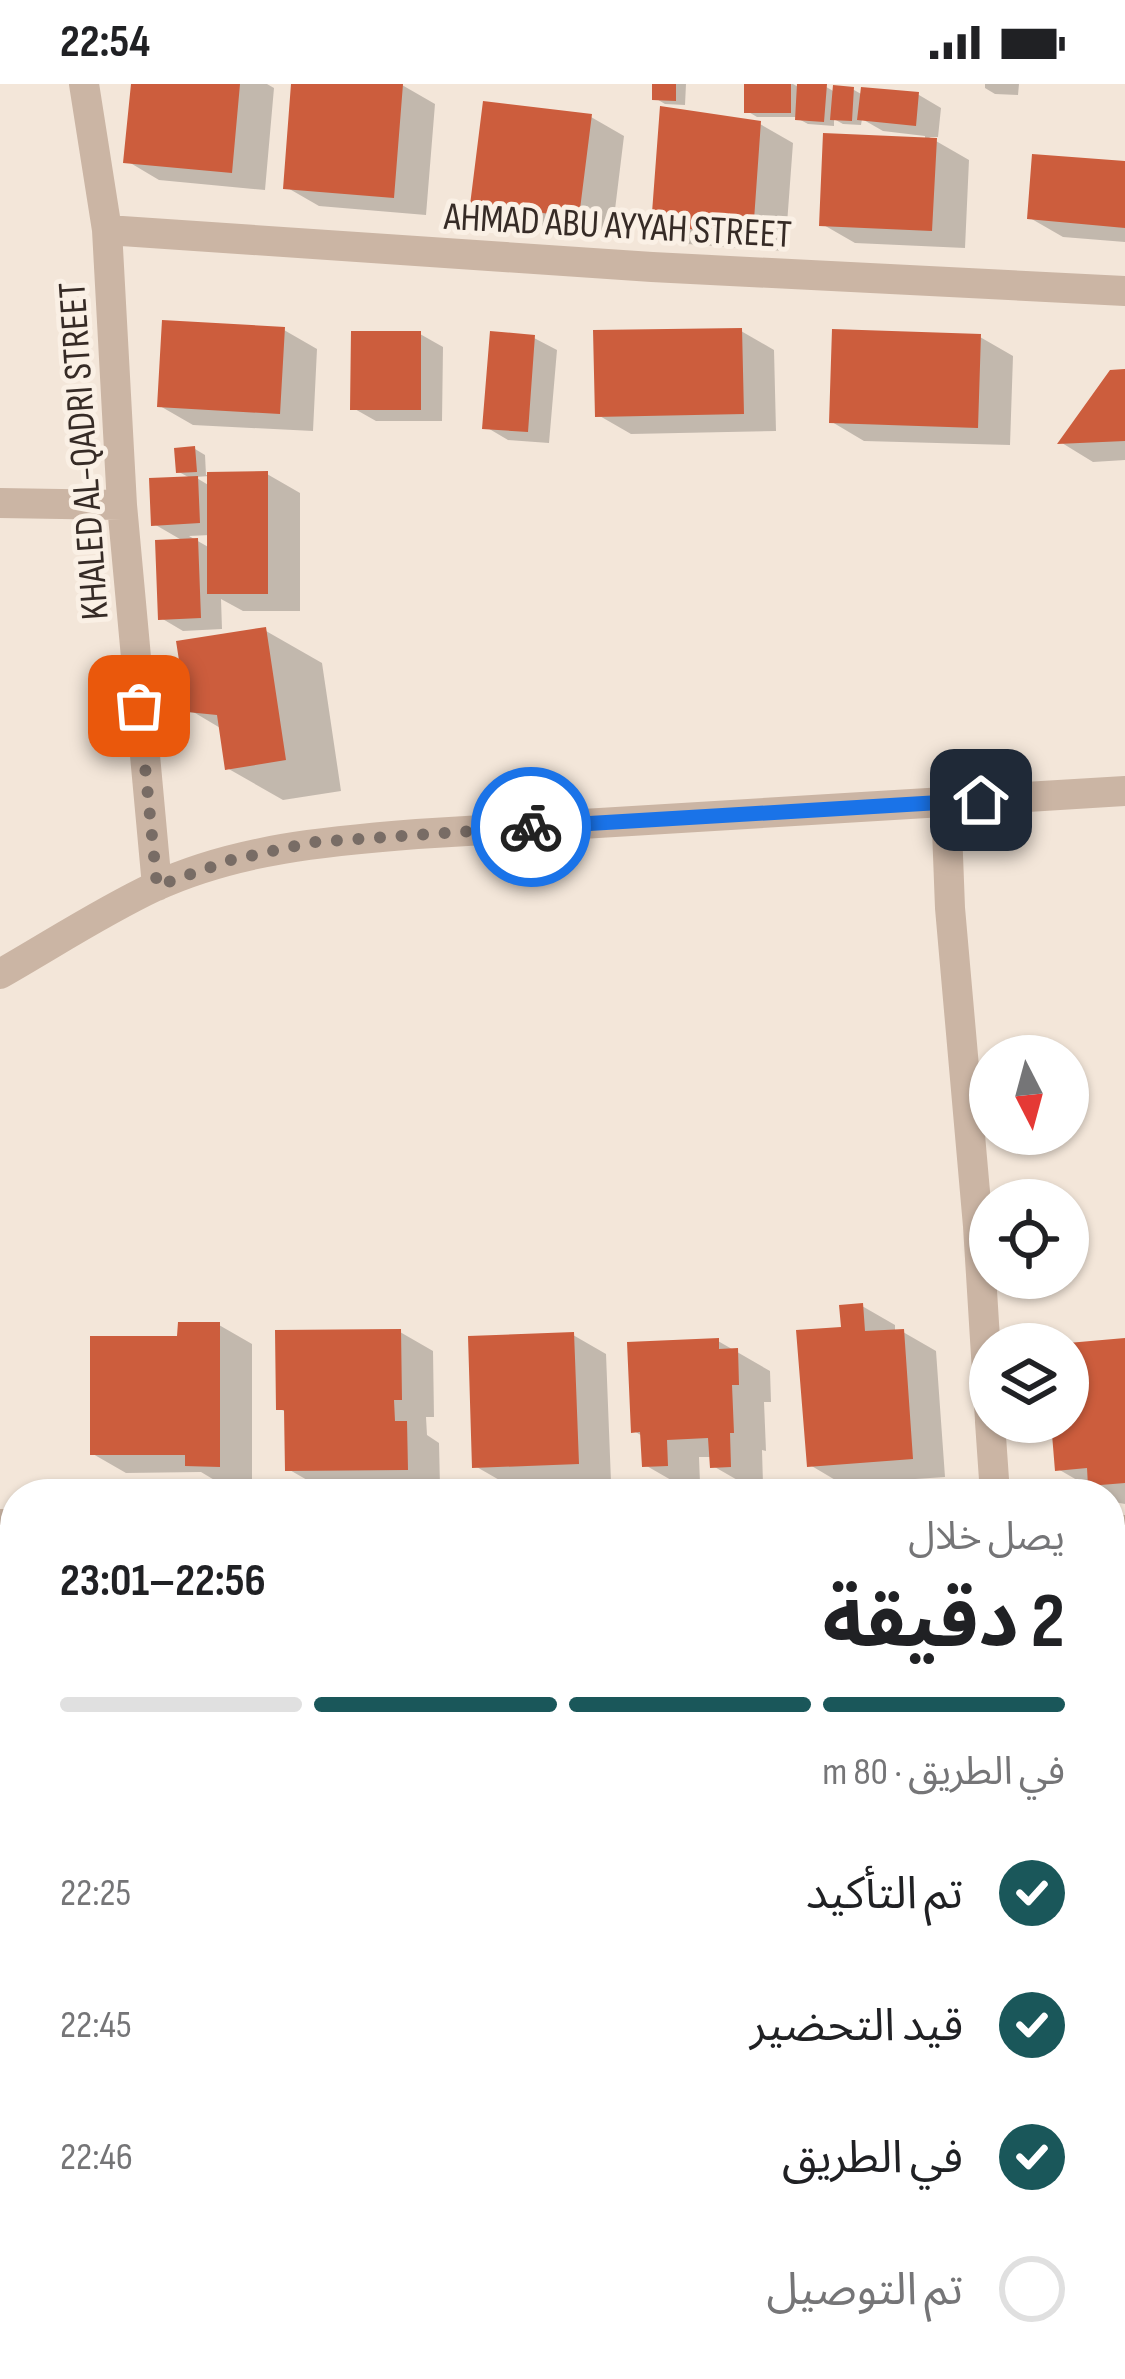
<!DOCTYPE html>
<html lang="ar">
<meta charset="utf-8">
<style>
:root{--surface:#fff;--page:#f6f6f6;--text:#202124;--muted:#757577;--line:#e0e0e0;--accent:#1a575a}
body{margin:0;font-family:"Sofia Sans Condensed","Noto Sans Arabic",sans-serif;background:var(--page);color:var(--text);direction:rtl;height:100vh;display:flex;flex-direction:column;font-size:45px;white-space:nowrap}
*{box-sizing:border-box;margin:0}
p{font-size:39px;color:var(--muted)}
.icon{flex:none;width:66px;height:66px;fill:none;stroke:currentColor;stroke-width:2;stroke-linecap:round;stroke-linejoin:round}
.map{position:relative;flex:1;overflow:hidden;direction:ltr}
.panel{position:absolute;left:0px;top:1395px;width:1125px;height:900px;display:flex;flex-direction:column;background:var(--surface);border-radius:48px 48px 0 0;box-shadow:0 3px 9px #0004;direction:rtl}
.panel>*{flex:none}
.needle{width:78px;rotate:174deg}
.controls{position:absolute;left:969px;top:951px;display:grid;gap:24px}
.controls a{display:grid;place-items:center;width:120px;height:120px;border-radius:50%;background:var(--surface);box-shadow:0 3px 9px #0004;font-size:60px}
.pin{position:absolute;display:grid;place-items:center;width:102px;height:102px;color:#fff;margin:-51px;border-radius:24px;box-shadow:0 6px 18px #0006}
.courier{position:absolute;display:grid;place-items:center;width:120px;height:120px;margin:-60px;border:9px solid #1a73e8;border-radius:50%;background:#fff;color:#222;box-shadow:0 3px 15px #0007}
.summary em{font-style:normal;font-weight:700}
.summary div{display:flex;flex-direction:column-reverse}
.summary{display:flex;align-items:center;justify-content:space-between;height:204px;padding:0 60px}
h1{font-size:78px;font-weight:700;line-height:90px}
.bar{display:grid;grid-template-columns:repeat(4,1fr);gap:18px 12px;align-content:center;height:144px;padding:0 60px}
.bar i{height:15px;border-radius:9px;background:var(--line)}
.bar .current{background:var(--accent)}
.bar p{grid-column:span 4}
ol{padding:0 60px;list-style:none}
li{display:flex;align-items:center;gap:36px;height:132px}
li p{margin-inline-start:auto}
li .icon{padding:12px;border-radius:50%;background:var(--accent);color:#fff;stroke-width:4}
li:last-child{color:var(--muted)}
li i{width:66px;height:66px;border:6px solid var(--line);border-radius:50%}
.status{display:flex;justify-content:space-between;align-items:center;height:84px;padding:0 60px;background:var(--surface);direction:ltr}
.status svg{height:33px;fill:currentColor}
.map>svg:first-child{display:block}
.shadow{fill:#0003;fill-rule:evenodd}
.building{fill:#cc5d3d}
.lines{fill:none;stroke-linecap:round;stroke-linejoin:round}
.minor{stroke:#cbb5a4;stroke-width:30}
.done{stroke:#786c65;stroke-width:12;stroke-dasharray:0 21.6}
.route{stroke:#1a73e8;stroke-width:15}
.labels{text-anchor:middle;stroke-width:10;stroke-linejoin:round;paint-order:stroke}
.street-label{font-size:39px;fill:#362b26;stroke:#faf0e5}
</style>
<div class="status"><b>22:54</b><svg viewBox="0 0 49 12"><path d="M0 12V9h3v3zM5 12V6h3v6zM10 12V3h3v9zM15 12V0h3v12zM26 1h20v11H26zM47 4h2v5h-2z"/></svg></div>
<div class="map">
<svg width="1125" height="2295" viewBox="0 0 1125 2295">
<rect width="100%" height="100%" fill="#f3e6d9"/>
<path class="shadow" d="M 134,0 L 267,0 L 274,4 L 265,106 L 159,96 L 127,77 Z
M 294,0 L 402,1 L 435,20 L 426,131 L 319,122 L 286,103 Z
M 655,0 L 686,0 L 685,21 L 665,20 L 655,14 Z
M 747,0 L 793,0 L 800,4 L 808,0 L 821,0 L 835,8 L 854,6 L 863,11 L 919,11 L 941,24 L 938,53 L 929,53 L 969,76 L 965,164 L 855,159 L 822,140 L 925,57 L 925,52 L 883,47 L 862,35 L 861,41 L 843,40 L 834,35 L 834,42 L 808,40 L 795,33 L 757,33 L 747,27 Z
M 985,0 L 1019,0 L 1018,11 L 995,10 L 985,4 Z
M 591,33 L 624,52 L 612,150 L 506,138 L 473,119 Z
M 760,40 L 793,59 L 785,167 L 687,160 L 654,141 Z
M 1125,80 L 1125,158 L 1063,153 L 1030,134 Z
M 284,246 L 317,265 L 313,347 L 193,341 L 160,322 Z
M 741,247 L 774,266 L 776,347 L 631,350 L 598,331 Z
M 420,250 L 443,263 L 442,337 L 376,337 L 353,324 Z
M 980,253 L 1013,272 L 1010,361 L 864,357 L 832,338 Z
M 534,254 L 557,266 L 549,359 L 508,356 L 486,343 Z
M 1125,288 L 1125,376 L 1093,378 L 1062,359 Z
M 195,365 L 205,371 L 206,391 L 267,390 L 300,409 L 300,527 L 243,527 L 221,515 L 222,545 L 183,547 L 161,534 L 185,458 L 154,440 L 192,395 L 179,388 ZM 210,392 L 210,402 L 195,393 ZM 210,451 L 210,464 L 189,452 Z
M 266,547 L 322,579 L 341,707 L 283,716 L 227,684 L 222,645 L 190,626 Z
M 862,1222 L 895,1241 L 895,1248 L 903,1248 L 936,1267 L 945,1393 L 842,1400 L 810,1381 L 844,1246 Z
M 219,1241 L 252,1260 L 252,1400 L 221,1400 L 201,1388 L 126,1389 L 93,1370 L 180,1255 Z
M 400,1248 L 433,1267 L 434,1333 L 426,1333 L 427,1351 L 439,1359 L 440,1403 L 321,1404 L 288,1385 L 287,1329 L 279,1324 Z
M 573,1251 L 606,1270 L 611,1398 L 508,1401 L 475,1382 Z
M 718,1257 L 770,1287 L 771,1318 L 764,1318 L 766,1367 L 762,1366 L 763,1400 L 746,1401 L 713,1382 L 712,1373 L 699,1373 L 700,1399 L 678,1400 L 645,1381 L 644,1353 L 634,1347 Z
M 1125,1257 L 1125,1420 L 1114,1418 L 1110,1415 L 1110,1410 L 1101,1410 L 1058,1385 L 1054,1338 L 1068,1338 L 1068,1262 Z
M 1110,1526 L 1125,1526 L 1125,1692 L 1110,1692 Z
M 252,2280 L 428,2280 L 443,2289 L 442,2295 L 249,2295 Z"/>
<path class="building" d="M 131,0 L 240,0 L 232,89 L 123,79 Z
M 291,0 L 403,0 L 394,114 L 283,105 Z
M 652,0 L 676,0 L 676,17 L 652,16 Z
M 744,0 L 791,0 L 791,29 L 744,29 Z
M 797,0 L 827,0 L 824,38 L 795,36 Z
M 833,1 L 854,3 L 852,37 L 830,36 Z
M 861,3 L 919,8 L 916,42 L 857,36 Z
M 483,17 L 592,30 L 579,133 L 470,121 Z
M 660,22 L 761,37 L 753,150 L 651,142 Z
M 823,49 L 937,54 L 932,147 L 819,142 Z
M 1032,70 L 1125,77 L 1125,144 L 1027,135 Z
M 162,236 L 285,243 L 280,330 L 157,323 Z
M 742,244 L 744,330 L 595,333 L 593,246 Z
M 832,245 L 981,250 L 978,344 L 829,339 Z
M 351,247 L 421,247 L 421,326 L 350,326 Z
M 490,247 L 535,251 L 528,348 L 482,345 Z
M 1125,285 L 1125,357 L 1057,360 L 1110,286 Z
M 195,362 L 197,388 L 176,389 L 174,364 Z
M 268,387 L 268,510 L 207,510 L 207,388 Z
M 198,392 L 200,439 L 151,442 L 149,394 Z
M 198,454 L 201,534 L 158,536 L 155,456 Z
M 266,543 L 286,676 L 225,686 L 217,631 L 187,628 L 176,557 Z
M 863,1219 L 865,1247 L 904,1245 L 913,1375 L 807,1383 L 796,1246 L 841,1243 L 839,1221 Z
M 178,1238 L 220,1238 L 220,1383 L 185,1382 L 185,1371 L 90,1371 L 90,1252 L 177,1252 Z
M 401,1245 L 402,1316 L 394,1316 L 395,1337 L 407,1337 L 408,1386 L 285,1387 L 284,1326 L 276,1326 L 275,1246 Z
M 574,1248 L 579,1380 L 472,1384 L 468,1252 Z
M 719,1254 L 719,1265 L 738,1264 L 739,1301 L 732,1301 L 734,1349 L 730,1349 L 731,1383 L 710,1384 L 708,1354 L 667,1356 L 668,1382 L 642,1383 L 640,1348 L 631,1349 L 627,1258 Z
M 1125,1254 L 1125,1399 L 1088,1402 L 1087,1384 L 1055,1387 L 1051,1338 L 1068,1338 L 1068,1259 Z
M 1110,1523 L 1125,1523 L 1125,1670 L 1110,1670 Z
M 249,2280 L 409,2280 L 405,2295 L 246,2295 Z"/>
<g class="lines">
<path class="minor" d="M 84,0 L 107,146 L 122,421 L 157,802
M 107,146 L 652,183 L 1125,207
M 0,419 L 122,421
M 946,719 L 950,824 L 978,1142 L 990,1336
M 0,890 C 51,861 101,828 154,803 C 236,765 328,757 417,750 L 1125,707
M 990,1338 L 995,1410
M 0,1440 L 15,1440
M 1110,1445 L 1125,1446
M 0,1479 L 15,1822
M 1110,2173 L 1125,2173
M 32,2280 L 33,2295
M 1020,2280 L 1021,2295
M 477,2295 L 483,2280"/>
</g>
<g class="lines">
<path class="done" d="M 139,622 L 157,802 L 231,776 L 314,758 L 531,743"/>
<path class="route" d="M 531,743 L 981,716"/>
</g>
<g class="labels">
<g class="street-label">
<text transform="translate(618 140) rotate(3)" y="14">AHMAD ABU AYYAH STREET</text>
<text transform="translate(82 367) rotate(-94)" y="14">KHALED AL-QADRI STREET</text>
</g>
</g>
</svg>
<div class="controls">
<a><svg class="needle" viewBox="-14 -14 28 28"><path d="M0-13l5 13h-10z" fill="#e53935"/><path d="M0 13l5-13h-10z" fill="#757577"/></svg></a>
<a><svg class="icon" aria-label="locate" viewBox="0 0 24 24"><circle cx="12" cy="12" r="6"/><path d="M12 2v4M12 18v4M2 12h4M18 12h4"/></svg></a>
<a><svg class="icon" aria-label="layers" viewBox="0 0 24 24"><path d="M12 4l9 5-9 5-9-5zM3 14l9 5 9-5"/></svg></a>
</div>
<div class="pin" style="left:139px;top:622px;background:#ea580c"><svg class="icon" aria-label="bag" viewBox="0 0 24 24"><path d="M5 8h14l-1 12H6zM9 8a3 3 0 0 1 6 0"/></svg></div>
<div class="pin" style="left:981px;top:716px;background:#1f2937"><svg class="icon" aria-label="home" viewBox="0 0 24 24"><path d="M3 11l9-7 9 7M6 9v11h12V9"/></svg></div>
<div class="courier" style="left:531px;top:743px"><svg class="icon" aria-label="bike" viewBox="0 0 24 24"><circle cx="6" cy="16" r="4"/><circle cx="18" cy="16" r="4"/><path d="M6 16l4-8h5l3 8M10 8l3 8H6M13 5h3"/></svg></div>
<section class="panel">
<div class="summary"><div><h1>2 دقيقة</h1><p>يصل خلال</p></div><em>22:56–23:01</em></div>
<div class="bar"><i class="current"></i><i class="current"></i><i class="current"></i><i></i><p>في الطريق · 80 m</p></div>
<ol>
<li><svg class="icon" aria-label="check" viewBox="0 0 24 24"><path d="M5 12l5 5 9-10"/></svg>تم التأكيد<p>22:25</p></li>
<li><svg class="icon" aria-label="check" viewBox="0 0 24 24"><path d="M5 12l5 5 9-10"/></svg>قيد التحضير<p>22:45</p></li>
<li><svg class="icon" aria-label="check" viewBox="0 0 24 24"><path d="M5 12l5 5 9-10"/></svg>في الطريق<p>22:46</p></li>
<li><i></i>تم التوصيل</li>
</ol>
</section>
</div>
